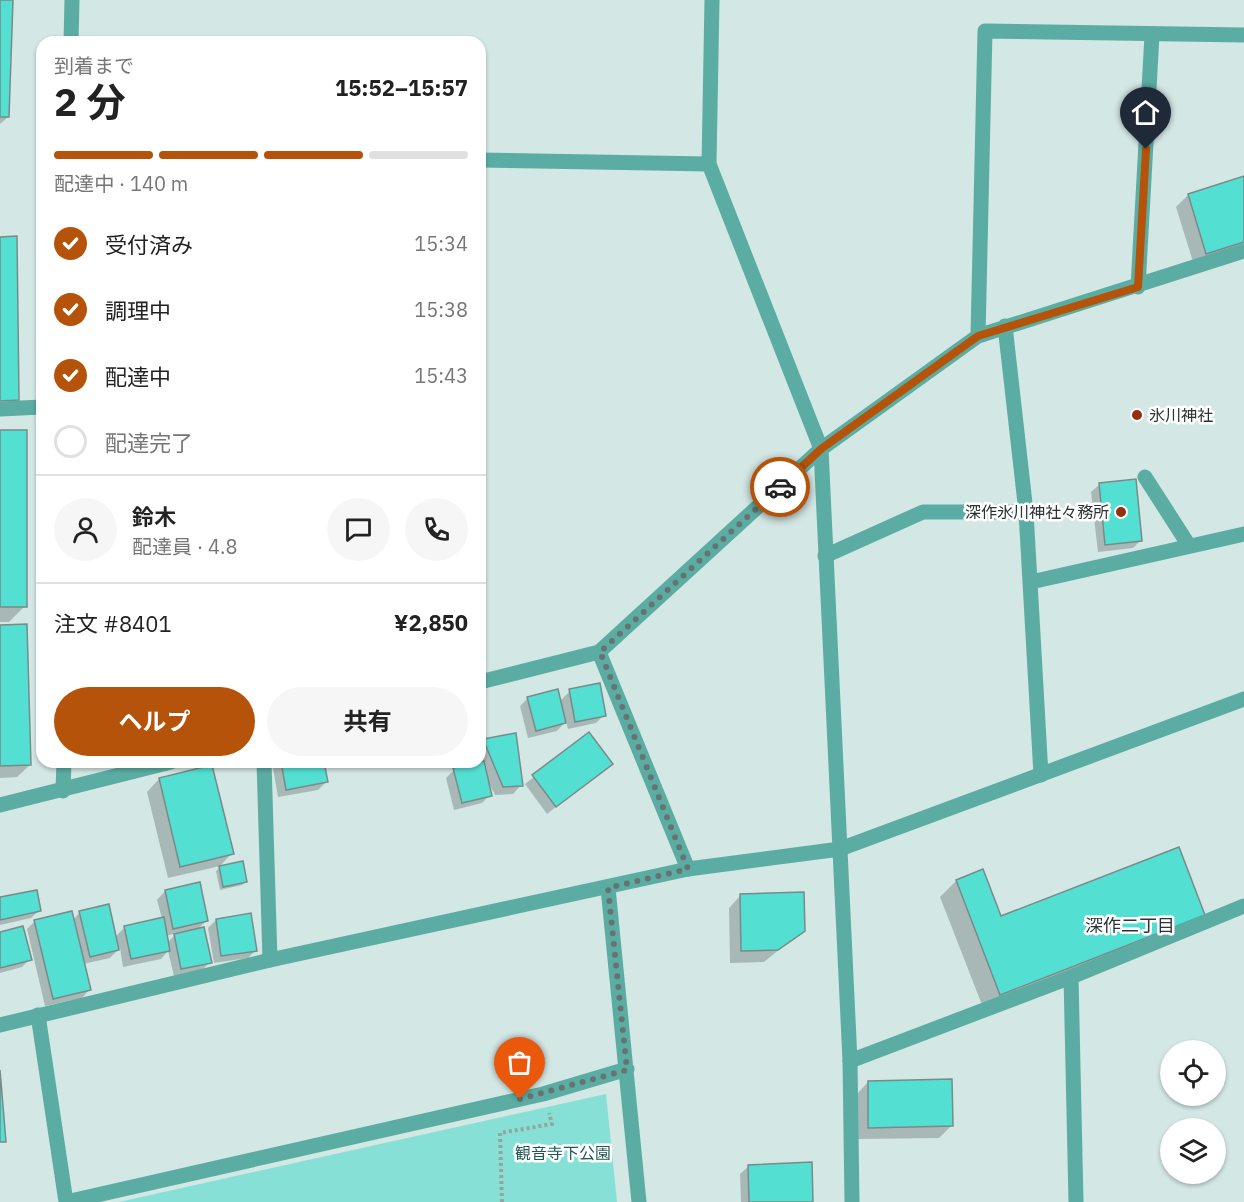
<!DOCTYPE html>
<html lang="ja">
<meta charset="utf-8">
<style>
:root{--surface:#fff;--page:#f6f6f6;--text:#222;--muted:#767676;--line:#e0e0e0;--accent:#b45309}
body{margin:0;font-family:"IBM Plex Sans","Noto Sans JP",sans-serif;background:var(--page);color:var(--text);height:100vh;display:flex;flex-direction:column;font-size:22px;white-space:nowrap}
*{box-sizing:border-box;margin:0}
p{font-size:20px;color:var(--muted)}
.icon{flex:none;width:33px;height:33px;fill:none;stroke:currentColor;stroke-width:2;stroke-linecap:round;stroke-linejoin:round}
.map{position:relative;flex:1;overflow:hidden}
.details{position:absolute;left:36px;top:36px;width:450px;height:732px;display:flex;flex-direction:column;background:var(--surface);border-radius:18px;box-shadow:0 2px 4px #0004}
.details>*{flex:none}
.buttons{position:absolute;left:1160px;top:1040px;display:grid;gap:12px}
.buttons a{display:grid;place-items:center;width:66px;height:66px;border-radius:50%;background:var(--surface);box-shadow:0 2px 4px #0004;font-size:30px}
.pin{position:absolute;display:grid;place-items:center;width:51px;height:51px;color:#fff;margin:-62px -26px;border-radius:50% 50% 50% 0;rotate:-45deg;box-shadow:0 0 6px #0007}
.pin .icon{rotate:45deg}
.courier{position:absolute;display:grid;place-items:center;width:60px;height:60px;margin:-30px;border:4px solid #b45309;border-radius:50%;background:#fff;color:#222;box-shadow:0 2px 8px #0007}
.summary em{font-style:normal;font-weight:700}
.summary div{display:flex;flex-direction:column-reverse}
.summary{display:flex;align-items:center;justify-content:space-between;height:102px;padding:0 18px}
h1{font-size:39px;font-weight:700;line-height:45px}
.bar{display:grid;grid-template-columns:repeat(4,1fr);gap:9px 6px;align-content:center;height:72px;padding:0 18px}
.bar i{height:8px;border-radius:4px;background:var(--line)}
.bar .on{background:var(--accent)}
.bar p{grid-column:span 4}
.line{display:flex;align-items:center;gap:15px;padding:0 18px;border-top:2px solid var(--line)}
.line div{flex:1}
.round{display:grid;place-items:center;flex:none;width:63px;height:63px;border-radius:32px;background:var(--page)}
ol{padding:0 18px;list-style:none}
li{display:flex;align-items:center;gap:18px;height:66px}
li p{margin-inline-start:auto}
li .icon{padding:6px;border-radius:50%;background:var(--accent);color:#fff;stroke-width:4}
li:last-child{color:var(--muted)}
li i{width:33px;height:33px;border:3px solid var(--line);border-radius:50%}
.primary-button{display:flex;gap:12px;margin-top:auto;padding:12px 18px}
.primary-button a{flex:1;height:69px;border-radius:36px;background:var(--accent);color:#fff;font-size:24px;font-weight:700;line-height:69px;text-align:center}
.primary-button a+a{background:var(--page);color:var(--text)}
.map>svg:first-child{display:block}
.green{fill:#86e0d6}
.shadow{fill:#0003;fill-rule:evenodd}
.building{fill:#53dfd2;stroke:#798b89;stroke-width:1.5}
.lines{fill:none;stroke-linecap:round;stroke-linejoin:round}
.path{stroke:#94a4a1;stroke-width:4;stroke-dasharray:3 3;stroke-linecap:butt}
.service{stroke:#5bada4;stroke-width:15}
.minor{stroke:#5bada4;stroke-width:15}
.tertiary{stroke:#5bada4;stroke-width:15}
.done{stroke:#667371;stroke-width:6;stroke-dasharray:0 10.8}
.route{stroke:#b45309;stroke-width:8}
.poi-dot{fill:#972f0f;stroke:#fff;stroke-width:2}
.labels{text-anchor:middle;stroke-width:5;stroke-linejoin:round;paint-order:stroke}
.poi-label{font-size:16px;fill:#2c3433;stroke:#fff;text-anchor:start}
.park-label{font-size:16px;fill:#1f5953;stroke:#fff}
.neighbourhood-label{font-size:18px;fill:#2c3433;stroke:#fff}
</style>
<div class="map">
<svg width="1244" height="1202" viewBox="0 0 1244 1202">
<rect width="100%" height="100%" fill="#d3e7e4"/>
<path class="green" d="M 606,1094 L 617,1202 L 119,1202 Z"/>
<path class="shadow" d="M 0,0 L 12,0 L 8,117 L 0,124 Z
M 1244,177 L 1244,249 L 1194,265 L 1176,207 L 1188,195 Z
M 0,432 L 25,606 L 9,622 L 0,622 Z
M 1100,484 L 1141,540 L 1133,548 L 1098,552 L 1091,492 Z
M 0,626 L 30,765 L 17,777 L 0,778 Z
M 570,691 L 604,715 L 596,723 L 568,729 L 566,721 L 557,731 L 528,738 L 520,706 L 528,698 L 560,701 Z
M 589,734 L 611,763 L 547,814 L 525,784 Z
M 484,741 L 521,785 L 513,794 L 495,795 L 486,777 L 490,795 L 482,803 L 454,810 L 446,778 L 454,770 L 482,763 L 480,745 Z
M 272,762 L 323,762 L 326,782 L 318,790 L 278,797 Z
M 159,779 L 232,853 L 220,866 L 168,878 L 147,792 Z
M 242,863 L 246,881 L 242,885 L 220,890 L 216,871 L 219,868 Z
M 956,881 L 1000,918 L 1204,915 L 984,1010 L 940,897 Z
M 165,891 L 207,920 L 196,931 L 210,962 L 202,970 L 174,976 L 168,951 L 161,959 L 123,967 L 120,948 L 110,958 L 83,964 L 90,989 L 82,998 L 45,1006 L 27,929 L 35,921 L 73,920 L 80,912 L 115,937 L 125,927 L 162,919 L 157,900 ZM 177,933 L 167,943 L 166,936 Z
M 741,895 L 803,930 L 764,962 L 730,963 L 729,908 Z
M 0,899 L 40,910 L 31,918 L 0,925 Z
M 216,920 L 256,950 L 248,958 L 214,963 L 208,928 Z
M 0,934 L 30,959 L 22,967 L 0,973 Z
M 868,1082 L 951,1126 L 939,1138 L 856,1139 L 856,1095 Z
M 749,1166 L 811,1202 L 741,1202 L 740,1174 Z"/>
<path class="building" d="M 0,0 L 13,0 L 9,117 L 0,117 Z
M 1244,176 L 1244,242 L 1206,254 L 1188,194 Z
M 17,236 L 19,400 L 0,401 L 0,237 Z
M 0,430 L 27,430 L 27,607 L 0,607 Z
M 1136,479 L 1142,541 L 1105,545 L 1099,483 Z
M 27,624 L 31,765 L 0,766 L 0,625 Z
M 600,683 L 606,716 L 575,722 L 569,689 Z
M 558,689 L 566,723 L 536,731 L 527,697 Z
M 589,732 L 613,764 L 556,807 L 532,775 Z
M 516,733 L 523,786 L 503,787 L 483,739 Z
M 484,761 L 492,796 L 462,803 L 453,768 Z
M 281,762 L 324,762 L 328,782 L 286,790 Z
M 212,765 L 234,854 L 180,867 L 159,778 Z
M 1179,847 L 1205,915 L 1000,995 L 956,880 L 983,869 L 1001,916 Z
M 243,861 L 247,882 L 223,887 L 219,866 Z
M 200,882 L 208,921 L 173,929 L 165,890 Z
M 37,890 L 41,911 L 0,920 L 0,897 Z
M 804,892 L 805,931 L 778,950 L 741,951 L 740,894 Z
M 109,904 L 119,950 L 90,957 L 79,911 Z
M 72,911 L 91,990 L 53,999 L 34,920 Z
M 251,913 L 257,951 L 221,956 L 216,919 Z
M 164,917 L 170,951 L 131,959 L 124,926 Z
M 23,926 L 32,960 L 0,968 L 0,932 Z
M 204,927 L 212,963 L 181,969 L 174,934 Z
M 0,1070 L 6,1142 L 0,1142 Z
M 952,1079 L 953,1126 L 868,1128 L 868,1081 Z
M 812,1162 L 813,1202 L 749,1202 L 748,1165 Z"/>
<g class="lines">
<path class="path" d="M 502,1202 L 500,1133 L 552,1124 L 549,1113"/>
<path class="service" d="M 1145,477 L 1188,544"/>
<path class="minor" d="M 712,0 L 709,164 L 821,449
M 71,42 L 72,0
M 480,160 L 709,164
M 1138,287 L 1152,35
M 1005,326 L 1026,512 L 1041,775
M 978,336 L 985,31 L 1244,35
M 0,409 L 42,407
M 825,556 L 923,512 L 1026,512
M 1031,582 L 1244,534
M 599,652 L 688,869
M 480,682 L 599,652 L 821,449 L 978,336 L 1244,251
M 264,762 L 270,960
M 63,791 L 64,762
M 0,805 L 171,762
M 608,888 L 639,1202
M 1071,977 L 1076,1202
M 38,1015 L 66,1202
M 850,1061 L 1071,977 L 1244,906
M 66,1202 L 543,1094 L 627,1069"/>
<path class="tertiary" d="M 821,449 L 850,1061 L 852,1202
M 0,1025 L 270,960 L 688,869 L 840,849 L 1244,699"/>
</g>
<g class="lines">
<path class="done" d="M 520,1099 L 627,1070 L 608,888 L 688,869 L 600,652 L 780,487"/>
<path class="route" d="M 780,487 L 821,449 L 978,336 L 1138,287 L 1146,149"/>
</g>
<g class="poi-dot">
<circle cx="1137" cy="415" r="6"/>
<circle cx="1121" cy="512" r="6"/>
</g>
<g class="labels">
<g class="poi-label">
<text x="1149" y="421">氷川神社</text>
<text x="1109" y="518" text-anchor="end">深作氷川神社々務所</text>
</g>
<g class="park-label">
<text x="563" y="1159">観音寺下公園</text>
</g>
<g class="neighbourhood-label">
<text x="1130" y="932">深作二丁目</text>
</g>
</g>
</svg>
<div class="buttons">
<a><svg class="icon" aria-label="locate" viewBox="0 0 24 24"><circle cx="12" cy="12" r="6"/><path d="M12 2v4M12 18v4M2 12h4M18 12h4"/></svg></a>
<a><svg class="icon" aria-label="layers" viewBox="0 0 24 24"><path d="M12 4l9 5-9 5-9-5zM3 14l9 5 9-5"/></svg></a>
</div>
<div class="pin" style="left:520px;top:1099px;background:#ea580c"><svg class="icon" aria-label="bag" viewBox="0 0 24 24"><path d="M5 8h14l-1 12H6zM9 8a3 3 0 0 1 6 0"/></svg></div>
<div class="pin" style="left:1146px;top:149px;background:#1f2937"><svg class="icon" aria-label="home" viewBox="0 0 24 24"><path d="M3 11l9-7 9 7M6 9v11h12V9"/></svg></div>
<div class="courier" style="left:780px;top:487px"><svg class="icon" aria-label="car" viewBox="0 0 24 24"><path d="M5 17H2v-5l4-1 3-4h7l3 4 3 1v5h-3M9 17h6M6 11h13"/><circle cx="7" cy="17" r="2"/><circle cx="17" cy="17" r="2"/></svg></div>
<section class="details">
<div class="summary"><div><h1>2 分</h1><p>到着まで</p></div><em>15:52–15:57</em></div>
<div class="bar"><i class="on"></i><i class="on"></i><i class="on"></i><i></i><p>配達中 · 140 m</p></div>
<ol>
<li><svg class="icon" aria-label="check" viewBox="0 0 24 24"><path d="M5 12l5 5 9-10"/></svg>受付済み<p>15:34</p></li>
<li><svg class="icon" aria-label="check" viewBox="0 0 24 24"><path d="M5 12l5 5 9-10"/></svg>調理中<p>15:38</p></li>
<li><svg class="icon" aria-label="check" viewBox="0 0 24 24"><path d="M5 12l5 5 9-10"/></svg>配達中<p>15:43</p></li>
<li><i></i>配達完了</li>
</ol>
<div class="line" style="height:108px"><a class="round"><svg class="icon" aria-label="person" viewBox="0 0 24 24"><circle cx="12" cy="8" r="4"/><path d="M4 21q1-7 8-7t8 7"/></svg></a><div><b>鈴木</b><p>配達員 · 4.8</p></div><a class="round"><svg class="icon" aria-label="chat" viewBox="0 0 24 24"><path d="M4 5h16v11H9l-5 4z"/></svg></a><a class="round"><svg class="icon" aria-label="phone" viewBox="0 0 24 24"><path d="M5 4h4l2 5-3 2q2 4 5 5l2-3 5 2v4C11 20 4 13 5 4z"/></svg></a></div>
<div class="line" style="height:78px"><div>注文 #8401</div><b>¥2,850</b></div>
<div class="primary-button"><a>ヘルプ</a><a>共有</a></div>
</section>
</div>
